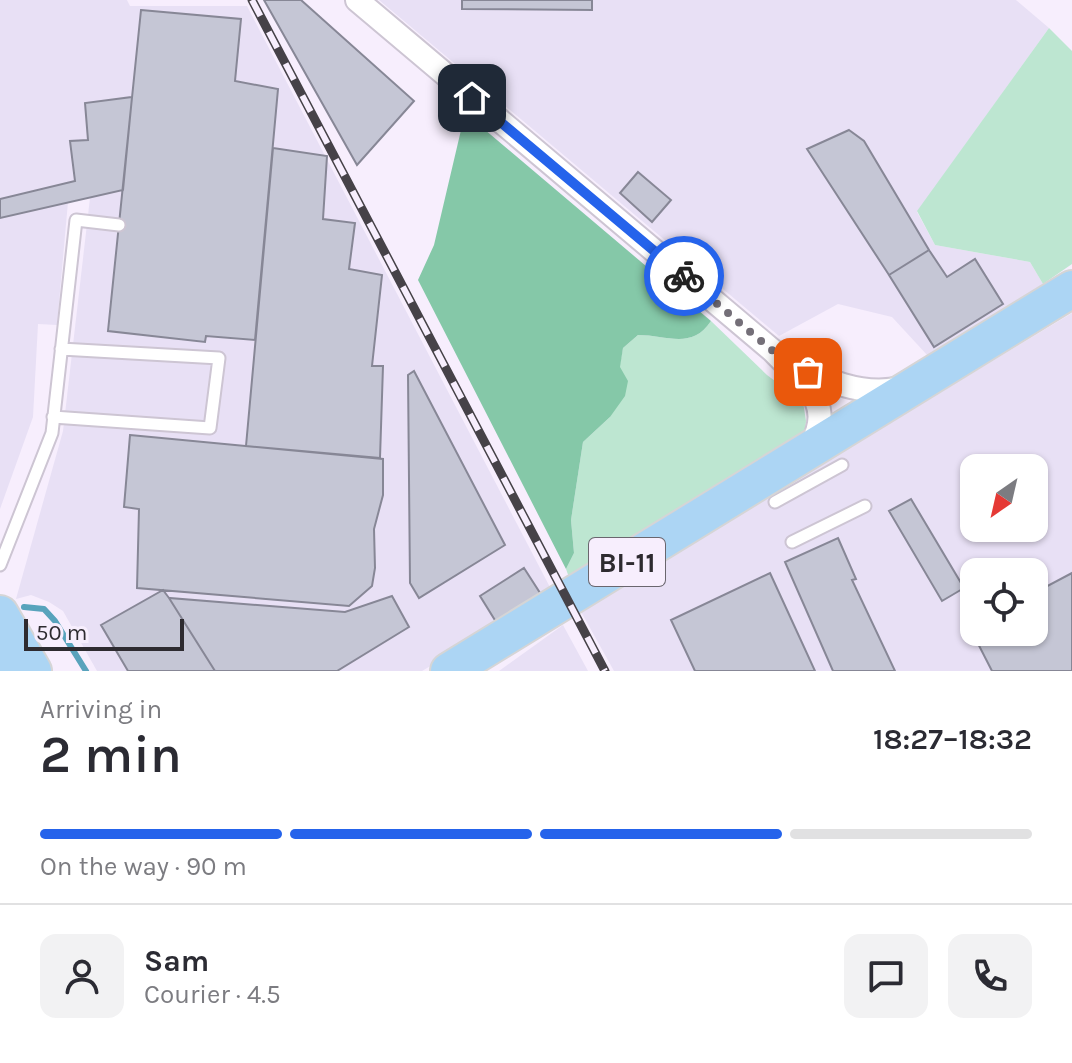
<!DOCTYPE html>
<meta charset="utf-8">
<style>
:root{--surface:#fff;--page:#f2f2f3;--text:#2b2b33;--muted:#7c7c81;--line:#e1e1e2;--accent:#2563eb}
body{margin:0;font-family:Karla,sans-serif;background:var(--page);color:var(--text);height:100vh;display:flex;flex-direction:column;font-size:30px;white-space:nowrap}
*{box-sizing:border-box;margin:0}
p{font-size:26px;color:var(--muted)}
.icon{flex:none;width:44px;height:44px;fill:none;stroke:currentColor;stroke-width:2;stroke-linecap:round;stroke-linejoin:round}
.map{position:relative;height:671px;overflow:hidden}
.side{display:flex;flex-direction:column;background:var(--surface);flex:1}
.side>*{flex:none}
.needle{width:52px;rotate:214deg}
.controls{position:absolute;left:960px;top:454px;display:grid;gap:16px}
.controls a{display:grid;place-items:center;width:88px;height:88px;border-radius:16px;background:var(--surface);box-shadow:0 2px 6px #0004;font-size:40px}
.scale{position:absolute;left:24px;bottom:20px;width:160px;box-sizing:border-box;padding-left:8px;border:4px solid #2e2b30;border-top:0;font-size:22px;line-height:28px;white-space:nowrap;color:#2e2b30;-webkit-text-stroke:6px #f7eefd;paint-order:stroke}
.pin{position:absolute;display:grid;place-items:center;width:68px;height:68px;color:#fff;margin:-34px;border-radius:16px;box-shadow:0 4px 12px #0006}
.courier{position:absolute;display:grid;place-items:center;width:80px;height:80px;margin:-40px;border:6px solid #2563eb;border-radius:50%;background:#fff;color:#222;box-shadow:0 2px 10px #0007}
.overview em{font-style:normal;font-weight:600}
.overview div{display:flex;flex-direction:column-reverse}
.overview{display:flex;align-items:center;justify-content:space-between;height:136px;padding:0 40px}
h1{font-size:52px;font-weight:600;line-height:60px}
.bar{display:grid;grid-template-columns:repeat(4,1fr);gap:12px 8px;align-content:center;height:96px;padding:0 40px}
.bar i{height:10px;border-radius:6px;background:var(--line)}
.bar .active{background:var(--accent)}
.bar p{grid-column:span 4}
.line{display:flex;align-items:center;gap:20px;padding:0 40px;border-top:2px solid var(--line)}
.line div{flex:1}
.round{display:grid;place-items:center;flex:none;width:84px;height:84px;border-radius:16px;background:var(--page)}
.map>svg:first-child{display:block}
.industrial{fill:#e8e0f5;fill-rule:evenodd}
.green{fill:#bde6d1}
.forest{fill:#85c8a8}
.lines{fill:none;stroke-linecap:round;stroke-linejoin:round}
.stream{stroke:#58a3bc;stroke-width:6}
.building{fill:#c5c6d5;stroke:#878796;stroke-width:2}
.lane-casing{stroke:#cdc5d3;stroke-width:15}
.street-casing{stroke:#cdc5d3;stroke-width:26}
.primary-casing{stroke:#d5d5d6;stroke-width:40}
.lane{stroke:#fff;stroke-width:11}
.street{stroke:#fff;stroke-width:22}
.primary{stroke:#acd5f4;stroke-width:36}
.rail-casing{stroke:#464248;stroke-width:9}
.rail{stroke:#f7eefd;stroke-width:6;stroke-dasharray:18;stroke-linecap:butt}
.done{stroke:#746f78;stroke-width:8;stroke-dasharray:0 14.4}
.route{stroke:#2563eb;stroke-width:10}
.labels{text-anchor:middle;stroke-width:8;stroke-linejoin:round;paint-order:stroke}
.shield{fill:#f7eefd;stroke:#6a666e;stroke-width:2}
.shield-label{font-size:28px;font-weight:bold;fill:#2e2b30}
</style>
<div class="map">
<svg width="1072" height="671" viewBox="0 0 1072 671">
<rect width="100%" height="100%" fill="#f7eefd"/>
<path class="industrial" d="M 0,0 L 127,0 L 130,6 L 247,6 L 553,593 L 422,671 L 97,671 L 63,611 L 49,602 L 31,595 L 16,599 L 63,431 L 90,198 L 68,202 L 57,325 L 38,324 L 33,417 L 0,509 Z
M 379,0 L 1016,0 L 1049,28 L 917,212 L 935,245 L 1030,262 L 1043,284 L 928,356 L 892,317 L 838,304 L 779,336 Z
M 1072,313 L 1072,671 L 614,671 L 580,610 ZM 974,468 L 1034,468 L 1034,528 L 974,528 ZM 974,572 L 1034,572 L 1034,632 L 974,632 Z
M 563,625 L 588,671 L 499,671 Z"/>
<path class="green" d="M 1049,28 L 1072,51 L 1072,264 L 1043,284 L 1030,262 L 935,245 L 917,211 Z
M 711,321 L 767,375 L 803,402 L 806,421 L 805,434 L 571,583 L 566,569 L 574,553 L 571,520 L 583,442 L 610,417 L 623,348 L 638,335 C 667,335 692,350 711,321 Z"/>
<path class="forest" d="M 465,113 L 711,321 C 692,350 667,335 638,335 L 623,348 L 620,367 L 628,381 L 625,396 L 610,417 L 583,442 L 571,520 L 574,553 L 566,569 L 418,280 L 434,245 Z"/>
<g class="lines">
<path class="stream" d="M 24,607 L 44,609 L 55,621 L 86,671"/>
</g>
<path class="building" d="M 264,0 L 301,0 L 414,101 L 357,165 Z
M 462,0 L 592,0 L 592,10 L 462,9 Z
M 141,10 L 241,19 L 235,81 L 278,89 L 255,340 L 206,336 L 205,342 L 108,331 Z
M 132,97 L 123,190 L 0,218 L 0,199 L 75,181 L 70,141 L 88,140 L 85,103 Z
M 849,130 L 864,141 L 929,250 L 889,275 L 807,149 Z
M 273,148 L 327,156 L 323,219 L 355,223 L 349,269 L 382,275 L 372,366 L 383,366 L 380,458 L 246,446 Z
M 638,172 L 671,200 L 652,222 L 620,193 Z
M 929,250 L 947,277 L 975,259 L 1003,304 L 934,347 L 889,275 Z
M 414,371 L 505,545 L 419,598 L 410,583 L 408,375 Z
M 130,435 L 383,459 L 383,495 L 374,529 L 375,568 L 372,586 L 349,606 L 137,588 L 139,509 L 124,507 Z
M 911,499 L 964,588 L 942,601 L 889,511 Z
M 838,538 L 856,579 L 852,580 L 895,671 L 833,671 L 785,562 Z
M 524,568 L 542,596 L 498,625 L 480,596 Z
M 770,573 L 815,671 L 695,671 L 671,620 Z
M 1072,573 L 1072,671 L 992,671 L 970,628 L 974,625 L 974,632 L 1034,632 L 1034,593 Z
M 163,590 L 169,598 L 215,671 L 128,671 L 101,625 Z
M 392,596 L 409,627 L 337,671 L 215,671 L 169,598 L 345,612 Z"/>
<g class="lines">
<g class="lane-casing">
<path id="lane" d="M 53,417 L 210,428 L 219,358 L 61,349
M 775,502 L 842,465
M 792,542 L 865,506
M 0,565 L 52,433 L 76,220 L 119,225"/>
</g>
<g class="street-casing">
<path id="street" d="M 357,0 L 773,351 C 802,382 837,402 810,447
M 790,361 C 823,380 862,397 901,388"/>
</g>
<g class="primary-casing">
<path id="primary" d="M 0,614 L 33,671
M 0,664 L 3,671
M 449,671 L 1072,289"/>
</g>
<use href="#lane" class="lane"/>
<use href="#street" class="street"/>
<use href="#primary" class="primary"/>
<g class="rail-casing">
<path id="rail" d="M 252,0 L 605,671"/>
</g>
<use href="#rail" class="rail"/>
</g>
<g class="lines">
<path class="done" d="M 684,276 L 773,351 L 808,372"/>
<path class="route" d="M 472,98 L 684,276"/>
</g>
<g class="labels">
<rect class="shield" x="589" y="538" width="76" height="48" rx="6"/>
<g class="shield-label">
<text x="627" y="572">BI-11</text>
</g>
</g>
</svg>
<div class="controls">
<a><svg class="needle" viewBox="-14 -14 28 28"><path d="M0-13l5 13h-10z" fill="#e53935"/><path d="M0 13l5-13h-10z" fill="#7c7c81"/></svg></a>
<a><svg class="icon" aria-label="locate" viewBox="0 0 24 24"><circle cx="12" cy="12" r="6"/><path d="M12 2v4M12 18v4M2 12h4M18 12h4"/></svg></a>
</div>
<div class="scale">50 m</div>
<div class="pin" style="left:808px;top:372px;background:#ea580c"><svg class="icon" aria-label="bag" viewBox="0 0 24 24"><path d="M5 8h14l-1 12H6zM9 8a3 3 0 0 1 6 0"/></svg></div>
<div class="pin" style="left:472px;top:98px;background:#1f2937"><svg class="icon" aria-label="home" viewBox="0 0 24 24"><path d="M3 11l9-7 9 7M6 9v11h12V9"/></svg></div>
<div class="courier" style="left:684px;top:276px"><svg class="icon" aria-label="bike" viewBox="0 0 24 24"><circle cx="6" cy="16" r="4"/><circle cx="18" cy="16" r="4"/><path d="M6 16l4-8h5l3 8M10 8l3 8H6M13 5h3"/></svg></div>
</div>
<section class="side">
<div class="overview"><div><h1>2 min</h1><p>Arriving in</p></div><em>18:27–18:32</em></div>
<div class="bar"><i class="active"></i><i class="active"></i><i class="active"></i><i></i><p>On the way · 90 m</p></div>
<div class="line" style="height:144px"><a class="round"><svg class="icon" aria-label="person" viewBox="0 0 24 24"><circle cx="12" cy="8" r="4"/><path d="M4 21q1-7 8-7t8 7"/></svg></a><div><b>Sam</b><p>Courier · 4.5</p></div><a class="round"><svg class="icon" aria-label="chat" viewBox="0 0 24 24"><path d="M4 5h16v11H9l-5 4z"/></svg></a><a class="round"><svg class="icon" aria-label="phone" viewBox="0 0 24 24"><path d="M5 4h4l2 5-3 2q2 4 5 5l2-3 5 2v4C11 20 4 13 5 4z"/></svg></a></div>
</section>
